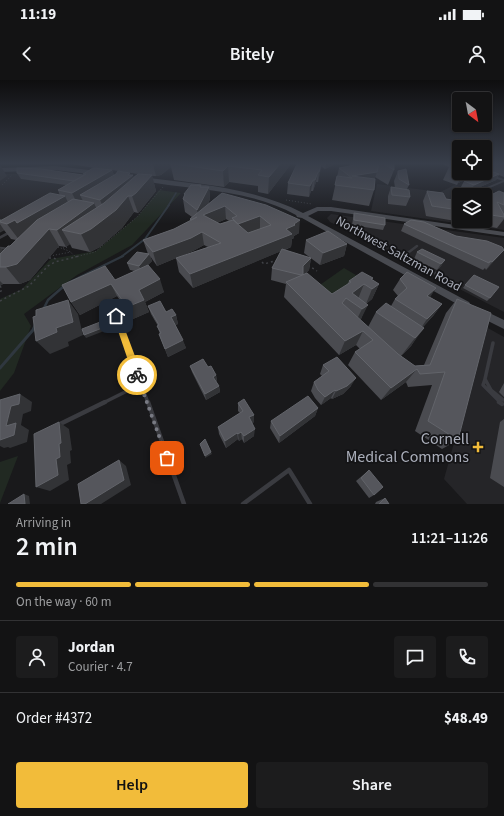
<!DOCTYPE html>
<meta charset="utf-8">
<style>
:root{--surface:#131314;--page:#1c1c1d;--text:#f1f3f6;--muted:#9d9ea0;--line:#323234;--accent:#f2bc3a}
body{margin:0;font-family:"Source Sans 3",sans-serif;background:var(--page);color:var(--text);height:100vh;display:flex;flex-direction:column;font-size:15px;white-space:nowrap}
*{box-sizing:border-box;margin:0}
p{font-size:13px;color:var(--muted)}
.icon{flex:none;width:22px;height:22px;fill:none;stroke:currentColor;stroke-width:2;stroke-linecap:round;stroke-linejoin:round}
.map{position:relative;height:424px;overflow:hidden}
.drawer{display:flex;flex-direction:column;background:var(--surface);flex:1}
.drawer>*{flex:none}
.needle{width:26px;rotate:148deg}
.controls{position:absolute;left:452px;top:12px;display:grid;gap:8px}
.controls a{display:grid;place-items:center;width:40px;height:40px;border-radius:4px;background:var(--surface);box-shadow:0 1px 3px #0004,0 0 0 1px var(--line);font-size:20px}
.pin{position:absolute;display:grid;place-items:center;width:34px;height:34px;color:#fff;margin:-17px;border-radius:8px;box-shadow:0 2px 6px #0006}
.courier{position:absolute;display:grid;place-items:center;width:40px;height:40px;margin:-20px;border:3px solid #f2bc3a;border-radius:50%;background:#fff;color:#222;box-shadow:0 1px 5px #0007}
.head em{font-style:normal;font-weight:600}
.head div{display:flex;flex-direction:column-reverse}
.head{display:flex;align-items:center;justify-content:space-between;height:68px;padding:0 16px}
h1{font-size:26px;font-weight:600;line-height:30px}
.bar{display:grid;grid-template-columns:repeat(4,1fr);gap:6px 4px;align-content:center;height:48px;padding:0 16px}
.bar i{height:5px;border-radius:3px;background:var(--line)}
.bar .on{background:var(--accent)}
.bar p{grid-column:span 4}
.line{display:flex;align-items:center;gap:10px;padding:0 16px;border-top:1px solid var(--line)}
.line div{flex:1}
.round{display:grid;place-items:center;flex:none;width:42px;height:42px;border-radius:4px;background:var(--page)}
.action{display:flex;gap:8px;margin-top:auto;padding:8px 16px}
.action a{flex:1;height:46px;border-radius:4px;background:var(--accent);color:#111;font-size:16px;font-weight:600;line-height:46px;text-align:center}
.action a+a{background:var(--page);color:var(--text)}
.status{display:flex;justify-content:space-between;align-items:center;height:28px;padding:0 20px;background:var(--surface);direction:ltr}
.status svg{height:11px;fill:currentColor}
header{display:flex;justify-content:space-between;align-items:center;height:52px;padding:0 16px;background:var(--surface);font-size:18px;font-weight:600}
.map>svg:first-child{display:block}
.built{fill:#252528}
.green{fill:#212922}
.lines{fill:none;stroke-linecap:round;stroke-linejoin:round}
.stream-far3{stroke:#2f373f;stroke-width:1.5}
.stream-far2{stroke:#2f373f;stroke-width:2}
.stream-far1{stroke:#2f373f;stroke-width:2.5}
.stream{stroke:#2f373f;stroke-width:3}
.path-far1{stroke:#404247;stroke-width:1;stroke-dasharray:1 2;stroke-linecap:butt}
.path{stroke:#404247;stroke-width:1.5;stroke-dasharray:2 3;stroke-linecap:butt}
.lane-far4{stroke:#3a3b40;stroke-width:2}
.lane-far3{stroke:#3a3b40;stroke-width:2.5}
.lane-far2{stroke:#3a3b40;stroke-width:3}
.lane-far1{stroke:#3a3b40;stroke-width:3.5}
.lane{stroke:#3a3b40;stroke-width:4.5}
.street{fill:#3a3b40;fill-rule:evenodd}
.secondary{fill:#484a50;fill-rule:evenodd}
.wall{fill:#4a4b50;fill-rule:evenodd}
.shaded-wall{fill:#323336}
.building{fill:#55565c;stroke:#62646a;fill-rule:evenodd}
.route{fill:#f2bc3a}
.done{stroke:#787a83;stroke-width:4;stroke-dasharray:0 7.2}
.poi-dot{fill:#f2bc3a;stroke:#141416;stroke-width:1.5}
.labels{text-anchor:middle;stroke-width:3.5;stroke-linejoin:round;paint-order:stroke}
.street-label{font-size:13px;fill:#abafbb;stroke:#141416}
.near-poi-label{font-size:16px;fill:#abafbb;stroke:#141416;text-anchor:end}
</style>
<div class="status"><b>11:19</b><svg viewBox="0 0 49 12"><path d="M0 12V9h3v3zM5 12V6h3v6zM10 12V3h3v9zM15 12V0h3v12zM26 1h20v11H26zM47 4h2v5h-2z"/></svg></div>
<header><svg class="icon" aria-label="back" viewBox="0 0 24 24"><path d="M15 5l-7 7 7 7"/></svg>Bitely<svg class="icon" aria-label="person" viewBox="0 0 24 24"><circle cx="12" cy="8" r="4"/><path d="M4 21q1-7 8-7t8 7"/></svg></header>
<div class="map">
<svg width="504" height="424" viewBox="0 0 504 424">
<rect width="100%" height="100%" fill="#19191b"/>
<path class="built" d="M 0,94 L 22,94 L 89,102 L 0,153 Z
M 377,104 L 440,112 L 455,105 L 480,115 L 459,115 L 459,141 L 485,141 L 485,117 L 504,124 L 504,150 L 371,131 Z
M 331,134 L 504,158 L 504,232 L 330,142 L 327,138 Z
M 486,247 L 504,257 L 504,424 L 467,424 L 444,399 Z"/>
<path class="green" d="M 159,110 L 181,113 L 132,165 L 77,195 L 24,234 L 31,246 L 14,293 L 0,311 L 0,219 L 22,209 L 51,179 L 96,171 L 138,136 Z
M 344,188 L 361,198 L 335,219 L 317,207 Z
M 18,376 L 0,423 L 0,382 Z"/>
<g class="lines">
<path class="stream-far3" d="M 168,126 L 176,113"/>
<path class="stream-far2" d="M 121,177 L 145,159 L 169,125"/>
<path class="stream-far1" d="M 68,203 L 123,176
M 43,230 L 48,220 L 64,206"/>
<path class="stream" d="M 0,288 L 33,250 L 36,243"/>
<path class="path-far1" d="M 2,105 L 12,95
M 286,120 L 312,124
M 58,167 L 69,171 L 75,176
M 63,168 L 69,167
M 50,176 L 71,172
M 75,177 L 95,172 L 137,137 L 163,107"/>
<path class="path" d="M 49,178 L 54,178 L 58,181
M 262,182 L 264,184 L 278,180
M 308,185 L 317,191
M 0,206 L 2,209 L 0,213
M 0,221 L 29,206 L 48,186 L 55,182 L 79,176"/>
<path class="lane-far4" d="M 494,97 L 504,100"/>
<path class="lane-far3" d="M 0,168 L 9,169
M 405,177 L 405,175 L 417,166"/>
<path class="lane-far2" d="M 405,176 L 405,178 L 445,198
M 117,236 L 119,242"/>
<path class="lane-far1" d="M 119,241 L 148,323
M 493,263 L 485,299 L 491,310 L 503,320
M 485,299 L 483,305 L 501,323
M 103,323 L 141,304"/>
<path class="lane" d="M 148,322 L 184,424
M 499,322 L 502,324
M 58,345 L 105,322
M 243,424 L 289,390 L 310,424"/>
<path class="street" d="M 504,100 L 504,102 L 478,113 L 475,112 Z
M 11,150 L 15,150 L 15,151 L 0,159 L 0,156 Z"/>
<path class="secondary" d="M 55,86 L 98,91 L 101,93 L 98,95 L 55,90 L 0,92 L 0,88 Z
M 141,97 C 195,104 254,107 303,133 L 317,127 L 331,127 L 504,152 L 504,156 L 331,131 L 318,131 L 308,136 L 469,222 L 471,225 L 469,228 L 466,229 L 302,138 L 297,137 L 296,135 C 248,108 192,111 139,100 L 139,98 Z
M 479,228 L 504,240 L 504,249 L 476,235 L 474,232 L 476,229 Z"/>
</g>
<path class="wall" d="M 71,84 L 291,84 L 268,114 L 258,112 L 258,106 L 229,102 L 224,107 L 174,100 L 171,87 L 161,95 L 156,96 L 152,96 L 156,111 L 141,130 L 138,133 L 134,132 L 122,148 L 100,167 L 90,172 L 72,168 L 70,164 L 66,167 L 59,166 L 30,200 L 20,204 L 3,204 L 0,206 L 0,167 L 3,171 L 10,166 L 16,160 L 11,159 L 4,150 L 0,152 L 0,139 L 2,140 L 60,116 L 58,110 L 66,105 L 21,99 L 17,93 L 83,95 L 83,94 L 101,89 ZM 112,90 L 138,94 L 133,97 L 130,95 L 130,93 L 114,95 Z
M 297,84 L 335,84 L 325,89 L 321,86 L 318,102 L 316,102 L 313,111 L 311,111 L 309,117 L 287,114 L 288,103 Z
M 350,84 L 394,84 L 394,90 L 388,105 L 375,97 L 375,99 L 374,110 L 369,126 L 332,120 L 339,88 L 349,86 Z
M 442,84 L 459,84 L 459,93 L 483,93 L 458,103 L 457,105 L 443,100 L 449,87 Z
M 485,84 L 504,84 L 504,97 L 499,95 L 496,100 L 471,111 L 461,107 L 464,101 L 487,92 L 486,92 Z
M 398,91 L 409,105 L 407,109 L 410,117 L 406,126 L 388,124 L 388,116 L 391,107 L 395,108 L 394,101 Z
M 201,105 L 201,107 L 209,107 L 210,119 L 208,124 L 222,113 L 299,153 L 294,156 L 294,158 L 292,159 L 291,167 L 285,170 L 311,178 L 309,190 L 306,193 L 332,214 L 347,205 L 349,201 L 373,198 L 372,200 L 379,204 L 372,219 L 366,224 L 361,239 L 360,240 L 368,247 L 376,232 L 391,226 L 395,219 L 398,216 L 393,210 L 400,199 L 442,224 L 433,236 L 423,247 L 411,266 L 401,276 L 415,286 L 424,285 L 446,233 L 457,219 L 458,360 L 442,369 L 415,351 L 432,305 L 408,307 L 406,302 L 381,320 L 348,285 L 355,272 L 360,269 L 356,265 L 339,275 L 284,217 L 286,204 L 271,200 L 272,188 L 281,171 L 193,208 L 179,192 L 176,178 L 208,167 L 204,165 L 193,171 L 157,186 L 150,176 L 152,181 L 148,185 L 164,212 L 145,222 L 149,232 L 133,239 L 117,216 L 80,235 L 71,222 L 115,200 L 135,191 L 130,190 L 127,183 L 148,174 L 143,160 L 174,149 L 191,141 L 190,139 L 192,137 L 185,132 L 183,119 L 184,116 L 184,114 ZM 226,139 L 229,141 L 220,144 L 217,143 Z
M 427,111 L 446,119 L 459,121 L 459,141 L 485,141 L 485,118 L 504,113 L 504,139 L 497,148 L 426,136 L 423,121 Z
M 354,133 L 385,145 L 383,150 L 352,145 Z
M 404,144 L 456,156 L 504,170 L 486,190 L 485,188 L 483,190 L 401,151 Z
M 306,160 L 347,164 L 344,176 L 320,185 L 304,173 Z
M 417,172 L 445,180 L 441,186 L 437,190 L 414,179 Z
M 465,205 L 490,218 L 487,221 L 463,208 Z
M 148,226 L 176,235 L 178,244 L 175,245 L 186,268 L 168,277 L 159,254 L 160,254 L 157,246 L 158,246 L 151,234 Z
M 323,285 L 351,306 L 343,314 L 332,319 L 331,318 L 321,325 L 315,318 L 311,311 L 314,302 L 322,296 L 320,294 Z
M 190,286 L 208,287 L 216,295 L 217,301 L 216,302 L 219,306 L 220,312 L 206,320 L 192,292 Z
M 504,303 L 504,317 L 499,312 Z
M 238,323 L 254,335 L 254,342 L 252,343 L 254,356 L 244,363 L 242,359 L 239,361 L 238,359 L 226,368 L 219,354 L 218,347 L 240,333 L 238,331 Z
M 318,328 L 315,336 L 279,363 L 270,348 L 271,341 Z
M 504,339 L 504,407 L 490,398 L 500,342 Z
M 369,390 L 374,415 L 369,418 L 356,401 Z
M 385,418 L 389,424 L 375,424 L 376,422 Z"/>
<path class="shaded-wall" d="M 153,84 L 171,84 L 171,87 L 161,95 L 156,96 Z
M 280,84 L 291,84 L 268,114 L 269,97 Z
M 321,84 L 322,84 L 318,102 L 319,92 Z
M 326,84 L 335,84 L 325,89 Z
M 485,84 L 491,84 L 486,92 L 485,92 Z
M 0,85 L 7,96 L 0,101 Z
M 228,86 L 229,102 L 224,107 L 223,91 Z
M 112,90 L 117,105 L 80,115 L 85,125 L 80,129 L 72,113 Z
M 318,92 L 316,102 L 313,111 L 315,100 Z
M 377,92 L 372,107 L 352,96 Z
M 130,93 L 131,96 L 133,95 L 137,109 L 128,116 L 134,132 L 122,148 L 100,167 L 90,172 L 81,154 L 62,150 L 70,164 L 66,167 L 57,150 L 94,123 L 101,139 L 107,135 L 100,120 Z
M 463,93 L 483,93 L 458,103 L 457,105 Z
M 499,94 L 496,100 L 471,111 L 474,105 Z
M 152,95 L 156,111 L 141,130 L 138,133 L 132,116 Z
M 313,100 L 311,111 L 309,117 L 310,106 Z
M 209,107 L 210,119 L 199,143 L 197,130 Z
M 65,116 L 73,133 L 29,160 L 17,143 Z
M 225,126 L 226,139 L 205,148 L 203,135 Z
M 260,136 L 260,149 L 239,157 L 238,144 Z
M 15,140 L 27,157 L 20,161 L 7,144 Z
M 300,140 L 299,153 L 294,156 L 294,158 L 292,159 L 291,167 L 193,208 L 190,194 L 286,149 Z
M 0,144 L 4,150 L 0,152 Z
M 49,149 L 59,166 L 30,200 L 20,204 L 6,187 L 0,187 L 0,167 L 12,183 Z
M 202,152 L 204,165 L 193,171 L 157,186 L 153,172 Z
M 347,164 L 344,176 L 320,185 L 323,173 Z
M 504,170 L 498,177 L 486,190 L 492,182 Z
M 149,174 L 152,181 L 142,192 L 139,186 Z
M 311,178 L 309,190 L 303,196 L 303,186 Z
M 445,180 L 441,186 L 437,190 L 441,184 Z
M 160,199 L 164,212 L 145,222 L 149,232 L 133,239 L 127,227 L 139,210 Z
M 0,201 L 3,204 L 0,206 Z
M 111,204 L 117,216 L 80,235 L 71,222 Z
M 364,204 L 358,219 L 352,213 Z
M 379,204 L 372,219 L 366,224 L 372,209 Z
M 436,208 L 429,219 L 427,216 Z
M 68,220 L 78,234 L 83,255 L 68,262 L 69,266 L 50,274 L 36,261 L 56,248 Z
M 442,224 L 433,236 L 419,251 L 427,239 Z
M 368,225 L 361,239 L 355,243 L 362,229 Z
M 176,235 L 178,244 L 174,246 L 171,237 Z
M 108,239 L 110,242 L 112,248 L 86,258 L 84,255 Z
M 424,248 L 411,266 L 401,276 L 415,258 Z
M 363,251 L 356,265 L 339,275 L 345,261 Z
M 183,260 L 186,268 L 168,277 L 165,269 Z
M 417,289 L 406,302 L 381,320 L 391,308 Z
M 216,295 L 217,301 L 214,303 L 213,297 Z
M 356,298 L 351,306 L 343,314 L 332,319 L 336,311 Z
M 219,306 L 220,312 L 206,320 L 205,314 Z
M 335,310 L 331,318 L 321,325 L 325,317 Z
M 20,314 L 32,322 L 31,331 L 23,334 L 21,345 L 29,350 L 27,362 L 10,368 L 8,367 L 4,368 L 0,366 L 0,356 L 6,346 L 11,326 Z
M 318,328 L 315,336 L 279,363 L 280,356 Z
M 254,335 L 254,342 L 250,345 L 249,337 Z
M 59,342 L 69,349 L 72,370 L 70,371 L 71,383 L 67,385 L 69,400 L 50,411 L 36,407 L 59,364 Z
M 255,349 L 254,356 L 244,363 L 244,356 Z
M 241,352 L 242,359 L 239,361 L 238,354 Z
M 237,353 L 238,359 L 226,368 L 225,361 Z
M 211,372 L 212,374 L 205,378 L 205,376 Z
M 119,380 L 126,386 L 131,405 L 101,424 L 85,424 Z
M 24,414 L 29,416 L 30,424 L 25,424 Z"/>
<path class="building" d="M 175,84 L 280,84 L 269,97 L 258,95 L 262,90 L 228,86 L 223,91 Z
M 297,84 L 321,84 L 319,92 L 318,92 L 315,100 L 313,100 L 310,106 L 288,103 Z
M 361,84 L 379,84 L 377,92 L 352,96 L 375,99 L 374,110 L 335,105 L 337,96 L 352,98 L 339,88 Z
M 384,84 L 394,84 L 394,90 Z
M 453,84 L 459,84 L 459,89 L 450,86 L 452,86 L 451,85 Z
M 17,88 L 41,89 L 83,95 L 83,96 L 74,101 L 17,93 Z
M 93,88 L 112,90 L 72,113 L 58,110 L 86,94 L 83,94 Z
M 406,89 L 409,105 L 399,99 L 398,91 Z
M 118,91 L 130,93 L 128,95 L 133,95 L 100,120 L 80,115 L 116,94 Z
M 490,91 L 499,94 L 474,105 L 464,101 Z
M 138,94 L 152,95 L 136,113 L 132,116 L 128,116 L 116,130 L 91,149 L 81,154 L 62,150 L 104,123 Z
M 191,105 L 201,105 L 200,107 L 209,107 L 197,130 L 183,119 L 185,114 L 184,114 Z
M 391,107 L 409,110 L 410,117 L 392,115 Z
M 427,111 L 443,113 L 446,119 L 459,121 L 459,130 L 432,126 Z
M 499,111 L 504,113 L 504,125 L 497,122 L 504,135 L 504,137 L 485,134 L 485,118 Z
M 50,113 L 65,116 L 17,143 L 15,140 L 7,144 L 0,142 L 0,141 Z
M 222,113 L 266,125 L 300,140 L 294,144 L 295,145 L 286,149 L 292,154 L 190,194 L 176,178 L 221,163 L 202,152 L 191,158 L 153,172 L 143,160 L 174,149 L 197,137 L 191,140 L 190,139 ZM 225,126 L 237,136 L 232,138 L 238,144 L 260,136 L 271,145 L 248,153 L 233,140 L 220,144 L 203,135 Z
M 73,119 L 94,123 L 57,150 L 49,149 L 17,184 L 6,187 L 0,187 L 0,174 L 8,166 L 10,166 L 37,140 Z
M 354,133 L 385,138 L 385,145 L 354,140 Z
M 411,140 L 424,142 L 456,156 L 487,161 L 502,167 L 504,170 L 492,182 L 490,181 L 489,183 L 404,144 Z
M 328,151 L 347,164 L 323,173 L 306,160 Z
M 282,169 L 311,178 L 303,186 L 303,194 L 301,195 L 272,188 Z
M 422,169 L 445,180 L 441,184 L 417,172 Z
M 137,172 L 149,174 L 139,186 L 127,183 Z
M 148,185 L 160,199 L 139,210 L 144,220 L 127,227 L 111,204 L 71,222 L 62,205 L 105,186 L 115,200 Z
M 362,192 L 373,198 L 371,199 L 379,204 L 372,209 L 364,204 L 352,213 L 368,225 L 362,229 L 346,218 L 342,223 L 398,274 L 415,286 L 430,285 L 457,219 L 491,233 L 458,360 L 428,341 L 445,292 L 420,294 L 417,289 L 391,308 L 355,272 L 373,260 L 363,251 L 345,261 L 286,202 L 307,193 L 332,214 L 351,202 L 349,201 Z
M 407,192 L 436,208 L 427,216 L 442,224 L 427,239 L 395,219 L 407,208 L 400,199 Z
M 474,195 L 499,207 L 490,218 L 465,205 Z
M 68,220 L 73,242 L 56,248 L 57,252 L 36,261 L 33,237 L 36,236 L 36,230 Z
M 160,221 L 166,232 L 172,229 L 176,235 L 171,237 L 183,260 L 165,269 L 159,254 L 161,253 L 157,246 L 159,245 L 148,226 Z
M 386,223 L 424,248 L 415,258 L 376,232 Z
M 108,239 L 110,245 L 84,255 L 82,249 Z
M 337,277 L 356,298 L 347,306 L 336,311 L 335,310 L 325,317 L 318,310 L 314,302 L 329,291 L 323,285 Z
M 203,279 L 208,287 L 211,286 L 216,295 L 213,297 L 219,306 L 205,314 L 190,286 Z
M 20,314 L 19,324 L 11,326 L 6,346 L 16,343 L 14,355 L 0,360 L 0,320 Z
M 308,316 L 318,328 L 280,356 L 271,341 Z
M 244,319 L 254,335 L 249,337 L 255,349 L 244,356 L 241,352 L 238,354 L 237,353 L 225,361 L 218,347 L 243,331 L 238,323 Z
M 59,342 L 61,363 L 59,364 L 60,377 L 56,379 L 58,395 L 36,407 L 34,354 Z
M 205,359 L 211,372 L 205,376 L 200,364 Z
M 119,380 L 124,400 L 85,424 L 81,424 L 78,404 Z
M 369,390 L 383,407 L 374,415 L 361,398 Z
M 24,414 L 25,424 L 8,424 Z
M 385,418 L 389,424 L 379,424 Z"/>
<linearGradient id="sky" x2="0" y2="1"><stop stop-color="#0e0e0f"/><stop offset="0.58" stop-color="#383e4a"/><stop offset="1" stop-color="#383e4a" stop-opacity="0"/></linearGradient>
<rect width="504" height="144" fill="url(#sky)"/>
<path class="route" d="M 116,233 L 120,236 L 142,295 L 137,299 L 133,295 L 113,236 Z"/>
<g class="lines">
<path class="done" d="M 137,295 L 167,378"/>
</g>
<path class="poi-dot" d="M476 361h4v4h4v4h-4v4h-4v-4h-4v-4h4z"/>
<g class="labels">
<g class="street-label">
<text transform="translate(399 173) rotate(29)" y="5">Northwest Saltzman Road</text>
</g>
<g class="near-poi-label">
<text x="469" y="364">Cornell<tspan x="469" dy="18">Medical Commons</tspan></text>
</g>
</g>
</svg>
<div class="controls">
<a><svg class="needle" viewBox="-14 -14 28 28"><path d="M0-13l5 13h-10z" fill="#e53935"/><path d="M0 13l5-13h-10z" fill="#9d9ea0"/></svg></a>
<a><svg class="icon" aria-label="locate" viewBox="0 0 24 24"><circle cx="12" cy="12" r="6"/><path d="M12 2v4M12 18v4M2 12h4M18 12h4"/></svg></a>
<a><svg class="icon" aria-label="layers" viewBox="0 0 24 24"><path d="M12 4l9 5-9 5-9-5zM3 14l9 5 9-5"/></svg></a>
</div>
<div class="pin" style="left:167px;top:378px;background:#ea580c"><svg class="icon" aria-label="bag" viewBox="0 0 24 24"><path d="M5 8h14l-1 12H6zM9 8a3 3 0 0 1 6 0"/></svg></div>
<div class="pin" style="left:116px;top:236px;background:#1f2937"><svg class="icon" aria-label="home" viewBox="0 0 24 24"><path d="M3 11l9-7 9 7M6 9v11h12V9"/></svg></div>
<div class="courier" style="left:137px;top:295px"><svg class="icon" aria-label="bike" viewBox="0 0 24 24"><circle cx="6" cy="16" r="4"/><circle cx="18" cy="16" r="4"/><path d="M6 16l4-8h5l3 8M10 8l3 8H6M13 5h3"/></svg></div>
</div>
<section class="drawer">
<div class="head"><div><h1>2 min</h1><p>Arriving in</p></div><em>11:21–11:26</em></div>
<div class="bar"><i class="on"></i><i class="on"></i><i class="on"></i><i></i><p>On the way · 60 m</p></div>
<div class="line" style="height:72px"><a class="round"><svg class="icon" aria-label="person" viewBox="0 0 24 24"><circle cx="12" cy="8" r="4"/><path d="M4 21q1-7 8-7t8 7"/></svg></a><div><b>Jordan</b><p>Courier · 4.7</p></div><a class="round"><svg class="icon" aria-label="chat" viewBox="0 0 24 24"><path d="M4 5h16v11H9l-5 4z"/></svg></a><a class="round"><svg class="icon" aria-label="phone" viewBox="0 0 24 24"><path d="M5 4h4l2 5-3 2q2 4 5 5l2-3 5 2v4C11 20 4 13 5 4z"/></svg></a></div>
<div class="line" style="height:52px"><div>Order #4372</div><b>$48.49</b></div>
<div class="action"><a>Help</a><a>Share</a></div>
</section>
